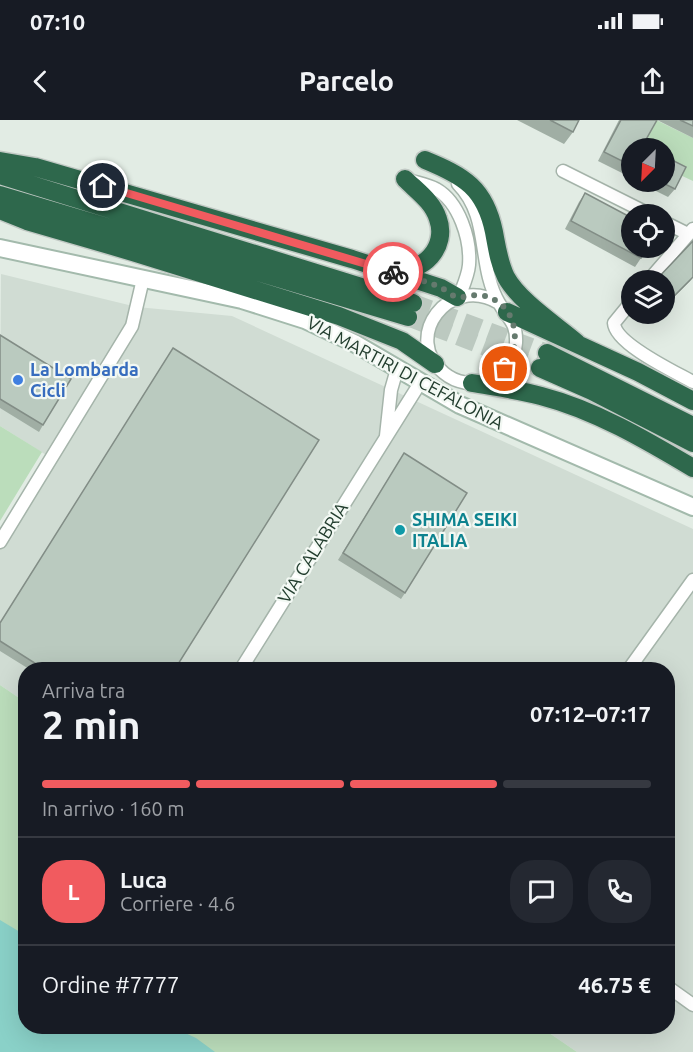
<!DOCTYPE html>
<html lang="it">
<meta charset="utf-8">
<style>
:root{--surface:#171b24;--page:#242831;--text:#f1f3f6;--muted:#9ea1a6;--line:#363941;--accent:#f15b5f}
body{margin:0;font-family:Ubuntu,sans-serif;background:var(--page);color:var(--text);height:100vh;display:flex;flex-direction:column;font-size:22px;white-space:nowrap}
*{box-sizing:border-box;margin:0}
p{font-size:20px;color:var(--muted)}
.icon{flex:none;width:33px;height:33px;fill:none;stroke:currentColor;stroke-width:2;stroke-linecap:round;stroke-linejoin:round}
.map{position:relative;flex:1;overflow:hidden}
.panel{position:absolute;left:18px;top:542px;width:657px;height:372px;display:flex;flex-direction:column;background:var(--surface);border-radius:24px;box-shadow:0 6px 24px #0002}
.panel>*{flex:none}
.needle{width:39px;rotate:204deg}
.tools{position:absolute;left:621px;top:18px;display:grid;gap:12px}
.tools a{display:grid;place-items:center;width:54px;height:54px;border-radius:50%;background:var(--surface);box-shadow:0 6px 24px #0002;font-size:30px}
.pin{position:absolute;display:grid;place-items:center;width:51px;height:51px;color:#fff;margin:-26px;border:3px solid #fff;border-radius:50%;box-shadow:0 2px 6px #0007}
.courier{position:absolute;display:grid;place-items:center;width:60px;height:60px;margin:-30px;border:4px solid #f15b5f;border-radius:50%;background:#fff;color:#222;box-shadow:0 2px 8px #0007}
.headline em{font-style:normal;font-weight:600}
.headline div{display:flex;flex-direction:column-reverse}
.headline{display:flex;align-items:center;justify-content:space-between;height:102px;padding:0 24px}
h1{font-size:39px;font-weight:600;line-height:45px}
.bar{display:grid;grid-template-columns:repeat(4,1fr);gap:9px 6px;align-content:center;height:72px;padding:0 24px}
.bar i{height:8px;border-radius:4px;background:var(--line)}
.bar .on{background:var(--accent)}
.bar p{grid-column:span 4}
.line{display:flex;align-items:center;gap:15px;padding:0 24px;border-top:2px solid var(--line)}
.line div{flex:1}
.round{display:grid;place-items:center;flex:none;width:63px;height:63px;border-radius:24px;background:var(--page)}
.status{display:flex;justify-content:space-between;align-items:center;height:42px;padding:0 30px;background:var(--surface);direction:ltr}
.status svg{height:16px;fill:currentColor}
header{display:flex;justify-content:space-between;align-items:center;height:78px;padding:0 24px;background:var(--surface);font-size:27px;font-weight:600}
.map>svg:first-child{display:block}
.built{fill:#d0dcd3}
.green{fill:#bdb}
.water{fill:#8ad1c8}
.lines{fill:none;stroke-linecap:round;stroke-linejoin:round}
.highway-tunnel{stroke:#bcc9c0;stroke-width:18;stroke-dasharray:18 9;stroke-linecap:butt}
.street-casing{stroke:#a5b4aa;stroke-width:15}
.secondary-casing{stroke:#a3baac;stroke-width:20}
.highway-casing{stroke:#c1c9c4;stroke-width:21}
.street{stroke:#fff;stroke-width:12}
.secondary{stroke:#fff;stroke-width:16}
.highway{stroke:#2e684c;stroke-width:18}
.wall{fill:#a0aea4}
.shaded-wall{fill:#828d86}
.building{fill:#bacabf;stroke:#828d86;stroke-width:1.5}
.done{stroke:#657a6e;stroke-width:6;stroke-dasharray:0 10.8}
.route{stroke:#f15b5f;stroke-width:8}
.shop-dot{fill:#3f7fe0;stroke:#f2f8f3;stroke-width:2}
.culture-dot{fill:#0f9aa8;stroke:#f2f8f3;stroke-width:2}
.labels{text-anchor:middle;stroke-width:4.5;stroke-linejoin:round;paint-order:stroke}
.shop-label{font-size:18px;font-weight:bold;fill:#366cbe;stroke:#f2f8f3;text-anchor:start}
.street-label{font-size:18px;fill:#223d2e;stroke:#f2f8f3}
.culture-label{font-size:18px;font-weight:bold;fill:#0d838f;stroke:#f2f8f3;text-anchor:start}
</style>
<div class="status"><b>07:10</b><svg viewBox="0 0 49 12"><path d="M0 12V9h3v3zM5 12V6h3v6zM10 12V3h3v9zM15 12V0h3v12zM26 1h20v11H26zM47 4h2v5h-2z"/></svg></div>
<header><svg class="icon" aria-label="back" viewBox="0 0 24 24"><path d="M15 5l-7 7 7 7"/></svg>Parcelo<svg class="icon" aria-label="share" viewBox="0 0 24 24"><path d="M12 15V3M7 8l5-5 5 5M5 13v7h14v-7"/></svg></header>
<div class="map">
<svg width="693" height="932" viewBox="0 0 693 932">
<rect width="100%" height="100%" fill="#e2ece4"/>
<path class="built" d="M 1,154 L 137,187 L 232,196 L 693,409 L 693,932 L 577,932 L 539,906 L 668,906 L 668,549 L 26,549 L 25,582 L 0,565 L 0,422 L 51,338 L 0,306 Z"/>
<path class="green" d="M 656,0 L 693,18 L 693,61 L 665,48 L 664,28 L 640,28 Z
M 0,306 L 42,332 L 0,401 Z
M 0,565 L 25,582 L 26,906 L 539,906 L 577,932 L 0,932 Z"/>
<path class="water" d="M 0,800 L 25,815 L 26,906 L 170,906 L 196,918 L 215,932 L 0,932 Z"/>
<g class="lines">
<path class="highway-tunnel" d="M 413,183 L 547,233
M 408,197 L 540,248"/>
<g class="street-casing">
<path id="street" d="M 563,51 L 649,94
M 409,60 C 418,63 428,65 436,69 C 459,82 471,119 469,145 C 468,156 463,166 459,177
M 458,64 C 491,97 477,146 499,183 C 508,199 517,202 516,223 C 515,240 502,255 487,260 C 473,266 456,263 444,253 C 401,218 449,153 499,183
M 664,102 L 688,114
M 649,160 L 693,109
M 632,181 L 614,203 C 615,224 675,252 693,262
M 386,316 L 391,270 L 397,249
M 0,422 L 132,206 L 143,159
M 241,549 L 420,263
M 629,549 L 693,460
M 668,867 L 693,885"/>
</g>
<g class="secondary-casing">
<path id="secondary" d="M 0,128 L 242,180 L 305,200 L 354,223 L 460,285 L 693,387"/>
</g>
<g class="highway-casing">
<path id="highway" d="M 425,40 C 464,56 485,68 494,112 C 497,128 499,143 506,157 C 519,181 556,205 577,223
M 0,41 L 35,47 L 352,139 L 441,168 L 457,177
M 0,55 L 413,183
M 0,75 L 408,197
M 0,90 L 27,101 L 133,132 L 339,196 L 402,221 L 435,244
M 395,148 C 423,155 448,126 438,99 C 433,82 417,71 405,59
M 507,192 L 638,252 L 693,281
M 547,233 L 693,306
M 540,248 L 592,271 L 693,323
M 472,263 C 495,267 519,270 541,276 C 595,290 646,320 693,348"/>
</g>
<use href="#street" class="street"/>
<use href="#secondary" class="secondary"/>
<use href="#highway" class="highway"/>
</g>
<path class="wall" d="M 517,0 L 579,0 L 573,12 L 564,24 Z
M 619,0 L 693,0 L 693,18 L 657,0 L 632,28 L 632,58 L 598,41 Z
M 638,62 L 664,62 L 675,69 L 668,77 Z
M 585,73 L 641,138 L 635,147 L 565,109 L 579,82 Z
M 0,215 L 43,305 L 39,312 L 0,288 Z
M 404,333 L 405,473 L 401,479 L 338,440 Z
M 0,502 L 175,549 L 29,549 L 0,531 Z"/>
<path class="shaded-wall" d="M 693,157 L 690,161 L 664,187 L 667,183 Z"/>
<path class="building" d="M 550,0 L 579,0 L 573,12 Z
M 621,0 L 657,0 L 643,25 L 650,28 L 632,28 L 632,46 L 604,32 Z
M 680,0 L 693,0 L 693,6 Z
M 664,36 L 686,47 L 675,69 L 661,62 L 664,62 Z
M 585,73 L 632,98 L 632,128 L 647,128 L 641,138 L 571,101 Z
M 693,121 L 693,157 L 667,183 L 664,181 L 664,160 L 656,160 Z
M 0,215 L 71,259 L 43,305 L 0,279 Z
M 173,228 L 319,320 L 175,549 L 44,549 L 0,521 L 0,503 Z
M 404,333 L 467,373 L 405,473 L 343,433 Z"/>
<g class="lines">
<path class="done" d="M 393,152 C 409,157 426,161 442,168 C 447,171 453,177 458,177 C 466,178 473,174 481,175 C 517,182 523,222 505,249"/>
<path class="route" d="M 103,66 L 393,152"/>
</g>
<circle class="shop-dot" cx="18" cy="260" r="6"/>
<circle class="culture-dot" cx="400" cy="410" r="6"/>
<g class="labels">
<g class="shop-label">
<text x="30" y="256">La Lombarda<tspan x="30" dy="21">Cicli</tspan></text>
</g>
<g class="street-label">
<text transform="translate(405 253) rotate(28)" y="6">VIA MARTIRI DI CEFALONIA</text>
<text transform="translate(313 433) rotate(-58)" y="6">VIA CALABRIA</text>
</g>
<g class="culture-label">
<text x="412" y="406">SHIMA SEIKI<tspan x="412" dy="21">ITALIA</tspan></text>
</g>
</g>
</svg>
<div class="tools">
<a><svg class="needle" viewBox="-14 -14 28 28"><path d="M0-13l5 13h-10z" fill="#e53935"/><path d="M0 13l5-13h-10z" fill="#9ea1a6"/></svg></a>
<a><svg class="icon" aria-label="locate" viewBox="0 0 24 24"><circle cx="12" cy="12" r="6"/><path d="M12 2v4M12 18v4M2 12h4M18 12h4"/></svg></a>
<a><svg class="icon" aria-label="layers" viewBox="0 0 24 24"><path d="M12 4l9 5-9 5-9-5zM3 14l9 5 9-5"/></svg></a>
</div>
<div class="pin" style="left:505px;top:249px;background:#ea580c"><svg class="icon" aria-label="bag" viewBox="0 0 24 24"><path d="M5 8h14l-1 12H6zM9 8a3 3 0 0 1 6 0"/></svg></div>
<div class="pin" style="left:103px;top:66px;background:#1f2937"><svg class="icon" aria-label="home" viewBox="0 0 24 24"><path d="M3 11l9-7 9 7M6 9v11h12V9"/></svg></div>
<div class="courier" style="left:393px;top:152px"><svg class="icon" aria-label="bike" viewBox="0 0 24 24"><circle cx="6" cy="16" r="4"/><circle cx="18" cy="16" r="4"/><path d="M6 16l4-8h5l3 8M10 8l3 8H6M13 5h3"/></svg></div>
<section class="panel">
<div class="headline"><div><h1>2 min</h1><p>Arriva tra</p></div><em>07:12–07:17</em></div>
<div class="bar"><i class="on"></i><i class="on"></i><i class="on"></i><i></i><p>In arrivo · 160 m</p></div>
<div class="line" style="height:108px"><b class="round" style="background:var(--accent);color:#fff">L</b><div><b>Luca</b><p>Corriere · 4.6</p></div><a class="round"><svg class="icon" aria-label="chat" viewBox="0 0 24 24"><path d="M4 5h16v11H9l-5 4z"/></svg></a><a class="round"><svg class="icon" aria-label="phone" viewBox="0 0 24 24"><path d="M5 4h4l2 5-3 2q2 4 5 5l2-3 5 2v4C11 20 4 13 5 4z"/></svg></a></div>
<div class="line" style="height:78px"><div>Ordine #7777</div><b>46.75 €</b></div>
</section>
</div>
